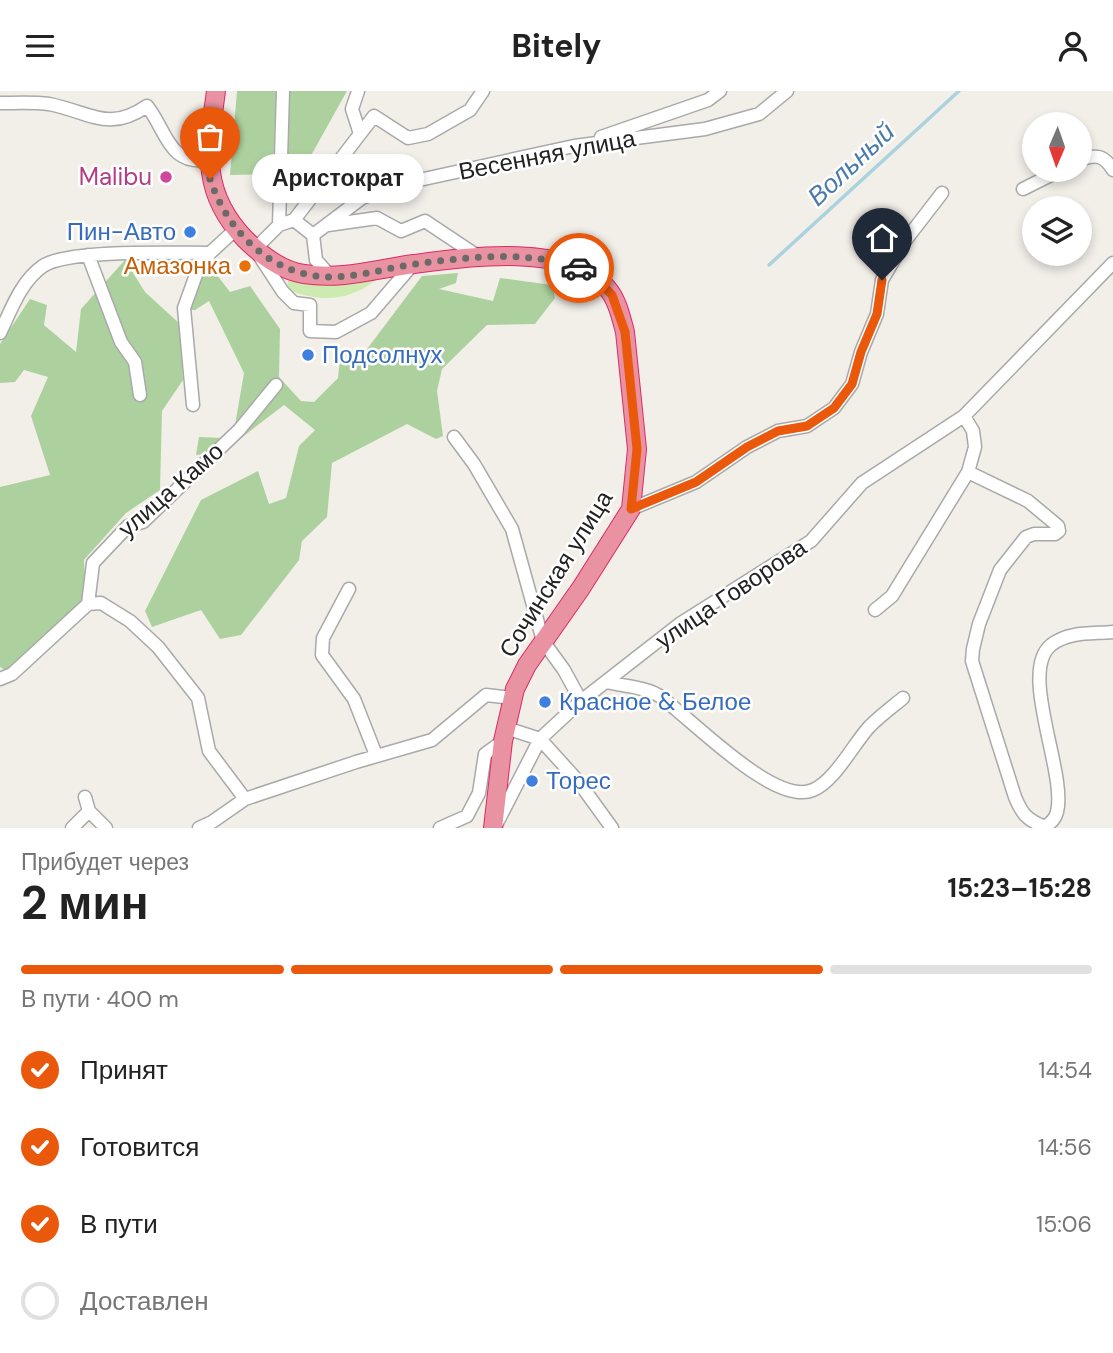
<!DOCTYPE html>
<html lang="ru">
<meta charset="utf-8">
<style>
:root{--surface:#fff;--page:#f2f2f2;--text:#222;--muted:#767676;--line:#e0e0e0;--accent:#ea580c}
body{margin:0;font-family:"DM Sans",sans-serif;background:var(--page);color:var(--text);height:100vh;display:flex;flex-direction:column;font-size:26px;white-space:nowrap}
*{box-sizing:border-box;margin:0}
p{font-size:23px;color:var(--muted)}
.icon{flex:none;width:38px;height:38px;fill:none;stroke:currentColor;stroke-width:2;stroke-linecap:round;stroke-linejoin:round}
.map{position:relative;height:737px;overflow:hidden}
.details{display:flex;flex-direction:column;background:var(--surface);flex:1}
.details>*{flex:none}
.needle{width:46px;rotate:182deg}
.fabs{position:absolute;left:1022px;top:21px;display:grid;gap:14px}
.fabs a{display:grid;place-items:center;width:70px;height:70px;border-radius:50%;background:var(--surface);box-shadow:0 4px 10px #0003;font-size:35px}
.pin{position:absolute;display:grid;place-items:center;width:60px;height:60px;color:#fff;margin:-72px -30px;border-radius:50% 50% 50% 0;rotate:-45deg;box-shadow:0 0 7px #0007}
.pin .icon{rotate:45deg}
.courier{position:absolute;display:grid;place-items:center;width:70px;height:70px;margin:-35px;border:5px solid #ea580c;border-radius:50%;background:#fff;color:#222;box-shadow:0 2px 9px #0007}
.bubble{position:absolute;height:49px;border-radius:24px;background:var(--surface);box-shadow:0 4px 10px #0003;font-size:23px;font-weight:700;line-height:49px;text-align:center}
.summary em{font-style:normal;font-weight:700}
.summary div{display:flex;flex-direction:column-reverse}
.summary{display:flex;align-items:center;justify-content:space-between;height:119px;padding:0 21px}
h1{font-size:46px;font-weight:700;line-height:52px}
.bar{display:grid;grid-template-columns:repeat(4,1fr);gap:10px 7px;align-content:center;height:84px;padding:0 21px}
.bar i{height:9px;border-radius:5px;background:var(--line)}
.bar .current{background:var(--accent)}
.bar p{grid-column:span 4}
ol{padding:0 21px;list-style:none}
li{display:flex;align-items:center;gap:21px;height:77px}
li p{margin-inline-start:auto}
li .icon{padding:7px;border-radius:50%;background:var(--accent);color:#fff;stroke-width:4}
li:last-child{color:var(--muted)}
li i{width:38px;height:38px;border:4px solid var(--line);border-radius:50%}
header{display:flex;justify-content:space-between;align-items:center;height:91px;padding:0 21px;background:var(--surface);font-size:32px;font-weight:700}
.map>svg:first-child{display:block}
.grass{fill:#cdebb0}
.forest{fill:#add19e}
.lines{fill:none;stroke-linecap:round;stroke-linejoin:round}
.stream{stroke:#aad3df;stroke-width:3.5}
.minor-casing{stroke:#a9a9a9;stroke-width:15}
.highway-casing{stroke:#dc2a67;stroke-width:20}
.minor{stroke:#fff;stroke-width:12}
.highway{stroke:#e892a2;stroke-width:18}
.done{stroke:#6b6a68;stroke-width:7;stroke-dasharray:0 12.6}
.route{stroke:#ea580c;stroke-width:9}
.hotel-dot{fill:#d1479c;stroke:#fff;stroke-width:2.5}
.shop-dot{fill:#3f7fe0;stroke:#fff;stroke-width:2.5}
.food-dot{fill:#e8710a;stroke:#fff;stroke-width:2.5}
.labels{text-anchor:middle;stroke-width:5;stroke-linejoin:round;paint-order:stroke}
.street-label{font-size:24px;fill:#222;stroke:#fff}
.hotel-label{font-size:24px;fill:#b23c85;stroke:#fff;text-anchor:end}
.shop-label{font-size:24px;fill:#366cbe;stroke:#fff;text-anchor:start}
.food-label{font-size:24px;fill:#c56008;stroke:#fff;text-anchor:end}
.water-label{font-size:26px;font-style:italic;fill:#4a7aab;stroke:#fff}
</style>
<header><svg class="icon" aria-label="menu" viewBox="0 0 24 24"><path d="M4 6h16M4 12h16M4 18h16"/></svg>Bitely<svg class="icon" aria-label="person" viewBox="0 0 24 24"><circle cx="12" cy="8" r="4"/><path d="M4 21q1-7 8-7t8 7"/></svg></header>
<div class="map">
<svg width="1113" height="737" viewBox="0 0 1113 737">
<rect width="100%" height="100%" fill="#f2efe9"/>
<path class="grass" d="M 371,184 L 376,189 C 347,211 321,211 288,199 L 288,190 C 320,193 340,192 371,184 Z"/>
<path class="forest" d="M 237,0 L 276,0 L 273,83 L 230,84 Z
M 290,0 L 347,0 L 299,86 L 286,84 Z
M 125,169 L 145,201 L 180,233 L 183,289 L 162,320 L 160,399 L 126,422 L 84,469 L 86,509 L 8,581 L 0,576 L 0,396 L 50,384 L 31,325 L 48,286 L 24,279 L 15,291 L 0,292 L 0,253 L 30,208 L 47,214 L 44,234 L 76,261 L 81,218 Z
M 210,175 L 230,201 L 250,195 L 280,238 L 279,286 L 301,310 L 314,311 L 338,287 L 340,267 L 358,270 L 422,185 L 458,182 L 456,192 L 439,198 L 493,210 L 500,187 L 552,194 L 555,207 L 535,233 L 487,234 L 442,278 L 437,300 L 443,345 L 436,348 L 407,333 L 332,372 L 327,426 L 302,450 L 299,469 L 241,544 L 220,548 L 201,519 L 152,536 L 145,520 L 201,409 L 258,380 L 269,413 L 286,407 L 299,355 L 315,339 L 284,314 L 223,361 L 196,364 L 199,346 L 224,347 L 235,334 L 244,282 L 209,210 L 195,219 L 190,219 L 200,184 Z"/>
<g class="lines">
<path class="stream" d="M 769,174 L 959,0"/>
<g class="minor-casing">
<path id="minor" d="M 0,12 C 16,12 34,11 49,13 C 90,21 108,42 147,15 C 167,40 168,74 208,69
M 360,43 L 374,25 L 408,47 L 428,43 L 470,19 L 483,0
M 601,46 L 708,9 L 720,0
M 1080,69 C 1096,63 1104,64 1113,79
M 1023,98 L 1061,79
M 294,129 L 360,43 L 352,18 L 358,0
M 279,134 L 283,0
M 328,134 L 377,127 L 401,140 L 425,130 L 479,166
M 313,144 L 362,107 L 401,93 L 574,55 L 705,38 L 759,23 L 787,0
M 88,164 L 121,251 L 135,271 L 140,304
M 331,186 L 316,169 L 313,144 L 294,129 L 279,134 L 255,158 L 283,201 L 294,212 L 310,214 L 310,240 L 336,241 L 371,222 L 413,173
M 0,242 C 11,219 21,190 43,175 C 68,158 176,162 210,162 L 236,138
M 193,314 L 184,217 L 197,181 L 210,162
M 454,346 L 474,373 L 512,438 L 543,550 L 564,579 L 581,610
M 968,381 L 1028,410 L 1058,435 L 1059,440 L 1055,443 L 1034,443 L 1026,446 L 1000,479 L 979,533 L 973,558 L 972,570 L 1015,706 C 1022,723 1027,729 1045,736
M 631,418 L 696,391 L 747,356 L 778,340 L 807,335 L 834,317 L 852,293 L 861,261 L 877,223 L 882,189 L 905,150 L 942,102
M 349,498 L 323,547 L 322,564 L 354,608 L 376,664
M 88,513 L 93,472 L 128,435 L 143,431 L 239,339 L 276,294
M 875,519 L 892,505 L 968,381 L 975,356 L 973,340 L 964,325
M 0,588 L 12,583 L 88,513 L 101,512 L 130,530 L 158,556 L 198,607 L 209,660 L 245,708
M 607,591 C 622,595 645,596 658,604 C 690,626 774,716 813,699 C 835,690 854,652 870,635 C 880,625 892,616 903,607
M 506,637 L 540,648 L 578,690 L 612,737
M 85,706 L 89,720
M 496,734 L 540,648 L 581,610 L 681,532 L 811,450 L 862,392 L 964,325 L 1113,172
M 72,737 L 89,720 L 106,737
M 199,737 L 212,731 L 245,708 L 356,671 L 432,649 L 486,604 L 512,607
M 440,737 L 467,725 L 479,702 L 485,663 L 503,650
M 1044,737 C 1050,732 1055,729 1057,721 C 1067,682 1018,581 1051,554 C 1069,540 1092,543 1113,541"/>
</g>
<g class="highway-casing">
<path id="highway" d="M 216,0 C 208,59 200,101 245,148 C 260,163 282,180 304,183 C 342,189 376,178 414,173 C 466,166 569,151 607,197 C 617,208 621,226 625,241 L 637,358 L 631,418 L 581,497 L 527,574 L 515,598 L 503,650 L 493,737"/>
</g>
<use href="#minor" class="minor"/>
<use href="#highway" class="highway"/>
</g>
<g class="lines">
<path class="done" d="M 210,88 C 228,142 272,185 330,186 C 359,186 387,177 415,173 C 454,168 493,163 532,167 C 548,169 565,170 579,177"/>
<path class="route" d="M 579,177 L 593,184 L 612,204 L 625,241 L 637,358 L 631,418 L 696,391 L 747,356 L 778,340 L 807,335 L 834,317 L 852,293 L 861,261 L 877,223 L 882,189"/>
</g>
<circle class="hotel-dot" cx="166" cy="86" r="7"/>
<g class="shop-dot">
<circle cx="190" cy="141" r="7"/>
<circle cx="308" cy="264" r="7"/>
<circle cx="545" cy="611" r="7"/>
<circle cx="532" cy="690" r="7"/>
</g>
<circle class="food-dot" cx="245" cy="175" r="7"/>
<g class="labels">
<g class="street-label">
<text transform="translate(547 64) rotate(-11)" y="8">Весенняя улица</text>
<text transform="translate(171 399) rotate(-41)" y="8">улица Камо</text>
<text transform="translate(556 483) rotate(-58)" y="8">Сочинская улица</text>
<text transform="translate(731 503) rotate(-34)" y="8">улица Говорова</text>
</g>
<g class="hotel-label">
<text x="152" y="94">Malibu</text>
</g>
<g class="shop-label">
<text x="176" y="149" text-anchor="end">Пин-Авто</text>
<text x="322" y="272">Подсолнух</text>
<text x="559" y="619">Красное &amp; Белое</text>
<text x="546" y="698">Торес</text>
</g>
<g class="food-label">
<text x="231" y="183">Амазонка</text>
</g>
<g class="water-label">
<text transform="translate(851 73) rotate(-43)" y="9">Вольный</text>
</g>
</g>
</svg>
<div class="fabs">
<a><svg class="needle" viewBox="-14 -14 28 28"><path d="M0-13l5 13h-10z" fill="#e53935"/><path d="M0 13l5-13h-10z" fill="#767676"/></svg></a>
<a><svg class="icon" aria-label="layers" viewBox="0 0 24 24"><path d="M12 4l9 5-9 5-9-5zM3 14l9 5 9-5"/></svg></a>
</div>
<div class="pin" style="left:210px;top:88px;background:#ea580c"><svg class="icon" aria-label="bag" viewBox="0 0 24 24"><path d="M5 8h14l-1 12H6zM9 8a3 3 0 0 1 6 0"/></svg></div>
<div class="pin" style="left:882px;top:189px;background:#1f2937"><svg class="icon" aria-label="home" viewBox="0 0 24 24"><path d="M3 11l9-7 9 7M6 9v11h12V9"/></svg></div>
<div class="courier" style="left:579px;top:177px"><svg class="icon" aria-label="car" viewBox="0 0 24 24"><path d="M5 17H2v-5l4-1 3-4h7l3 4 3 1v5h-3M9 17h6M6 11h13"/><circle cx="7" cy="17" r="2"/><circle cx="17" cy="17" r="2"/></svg></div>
<div class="bubble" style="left:252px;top:63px;width:172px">Аристократ</div>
</div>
<section class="details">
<div class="summary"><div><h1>2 мин</h1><p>Прибудет через</p></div><em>15:23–15:28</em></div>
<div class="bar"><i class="current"></i><i class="current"></i><i class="current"></i><i></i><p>В пути · 400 m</p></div>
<ol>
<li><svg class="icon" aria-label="check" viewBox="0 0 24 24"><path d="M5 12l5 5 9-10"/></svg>Принят<p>14:54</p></li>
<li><svg class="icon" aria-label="check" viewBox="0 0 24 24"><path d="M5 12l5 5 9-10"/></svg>Готовится<p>14:56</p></li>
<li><svg class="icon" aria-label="check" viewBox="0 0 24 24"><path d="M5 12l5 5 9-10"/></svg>В пути<p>15:06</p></li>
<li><i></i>Доставлен</li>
</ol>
</section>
